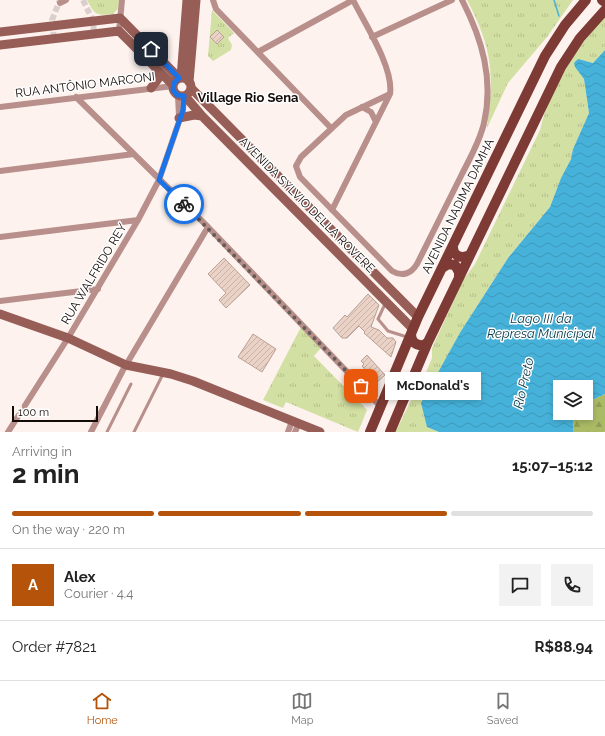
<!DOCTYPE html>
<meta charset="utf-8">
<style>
:root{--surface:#fff;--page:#f2f2f2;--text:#222;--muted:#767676;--line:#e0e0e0;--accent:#b45309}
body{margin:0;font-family:Raleway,sans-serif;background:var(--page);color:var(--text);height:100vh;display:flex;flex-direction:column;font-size:15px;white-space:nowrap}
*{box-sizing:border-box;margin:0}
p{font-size:13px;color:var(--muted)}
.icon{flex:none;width:22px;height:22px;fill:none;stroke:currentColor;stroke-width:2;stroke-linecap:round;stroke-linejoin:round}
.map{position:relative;height:432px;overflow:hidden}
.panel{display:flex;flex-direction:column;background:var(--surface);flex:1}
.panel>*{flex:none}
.controls{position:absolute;left:553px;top:380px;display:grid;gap:8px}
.controls a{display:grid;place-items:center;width:40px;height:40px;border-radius:0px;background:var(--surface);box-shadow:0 2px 6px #0003;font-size:20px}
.scale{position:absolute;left:12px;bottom:10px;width:86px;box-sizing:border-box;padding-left:4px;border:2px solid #130b08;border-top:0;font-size:11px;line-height:14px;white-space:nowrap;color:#130b08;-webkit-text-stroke:3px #fff;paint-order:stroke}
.pin{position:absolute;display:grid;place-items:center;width:34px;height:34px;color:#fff;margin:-17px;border-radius:8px;box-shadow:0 2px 6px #0006}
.courier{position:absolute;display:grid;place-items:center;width:40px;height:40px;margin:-20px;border:3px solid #1a73e8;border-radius:50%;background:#fff;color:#222;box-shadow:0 1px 5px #0007}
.bubble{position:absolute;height:28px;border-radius:0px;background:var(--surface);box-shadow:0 2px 6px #0003;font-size:13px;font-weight:700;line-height:28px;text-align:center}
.summary em{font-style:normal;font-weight:700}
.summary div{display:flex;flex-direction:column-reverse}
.summary{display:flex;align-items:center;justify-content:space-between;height:68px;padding:0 12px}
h1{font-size:26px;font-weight:700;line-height:30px}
.bar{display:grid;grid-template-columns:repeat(4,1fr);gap:6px 4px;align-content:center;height:48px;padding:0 12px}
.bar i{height:5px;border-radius:3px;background:var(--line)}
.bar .on{background:var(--accent)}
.bar p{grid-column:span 4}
.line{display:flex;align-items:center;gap:10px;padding:0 12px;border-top:1px solid var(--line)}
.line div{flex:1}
.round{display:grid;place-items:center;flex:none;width:42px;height:42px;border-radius:0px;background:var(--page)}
.dock{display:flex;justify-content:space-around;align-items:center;height:56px;border-top:1px solid var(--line);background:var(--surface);font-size:11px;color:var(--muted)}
.dock a{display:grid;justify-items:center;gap:2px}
.dock .on{color:var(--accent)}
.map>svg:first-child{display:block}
.forest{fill:url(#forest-firs)}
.park{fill:url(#park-tufts)}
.water{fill:url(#water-waves)}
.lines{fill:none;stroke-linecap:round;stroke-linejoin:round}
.stream{stroke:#46b2da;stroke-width:1.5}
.building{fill:url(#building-hatch);stroke:#b8a095}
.street-tunnel{stroke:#dacfcc;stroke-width:6;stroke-dasharray:6 3;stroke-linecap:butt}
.lane{stroke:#b88f8a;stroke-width:3}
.street{stroke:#b88f8a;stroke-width:6}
.secondary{stroke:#975e57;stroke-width:9}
.primary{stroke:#7e3a34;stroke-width:10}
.done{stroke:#655c58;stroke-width:4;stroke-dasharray:0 7.2}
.route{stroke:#1a73e8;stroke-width:5}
.labels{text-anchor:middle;stroke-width:3;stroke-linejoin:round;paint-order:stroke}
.street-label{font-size:12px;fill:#130b08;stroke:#fff}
.neighbourhood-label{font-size:13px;font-weight:bold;fill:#130b08;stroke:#fff}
.water-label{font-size:13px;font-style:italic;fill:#053747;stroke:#fff}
</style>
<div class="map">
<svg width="605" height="432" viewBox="0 0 605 432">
<defs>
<pattern id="forest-firs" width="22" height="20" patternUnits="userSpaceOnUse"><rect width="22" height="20" fill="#aabb65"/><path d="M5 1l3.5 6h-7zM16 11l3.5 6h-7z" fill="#919f56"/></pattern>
<pattern id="park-tufts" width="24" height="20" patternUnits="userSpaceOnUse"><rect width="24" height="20" fill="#d3e0a3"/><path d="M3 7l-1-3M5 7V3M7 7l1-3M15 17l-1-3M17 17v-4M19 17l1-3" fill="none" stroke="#b4bf8b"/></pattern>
<pattern id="water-waves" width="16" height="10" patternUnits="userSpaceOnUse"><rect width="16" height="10" fill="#46b2da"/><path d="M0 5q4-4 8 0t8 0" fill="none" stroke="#3c98ba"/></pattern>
<pattern id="building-hatch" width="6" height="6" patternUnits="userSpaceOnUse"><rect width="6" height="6" fill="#ebd2c6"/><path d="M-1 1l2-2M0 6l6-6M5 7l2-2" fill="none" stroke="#c9b3a9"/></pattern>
</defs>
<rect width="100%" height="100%" fill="#fdf2ee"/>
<path class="forest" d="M 605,394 L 605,432 L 573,432 L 574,413 L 586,413 L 586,403 Z"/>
<path class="park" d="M 87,0 L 119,0 L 118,9 L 113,14 C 96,16 95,15 87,0 Z
M 467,0 L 573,0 L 547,37 L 508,83 L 487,128 C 494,73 493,50 467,0 Z
M 212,10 L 234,33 L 228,38 L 232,45 L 231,50 L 213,61 L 208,56 Z
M 605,15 L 605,50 L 593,63 L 586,61 L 575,67 L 584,79 L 589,113 L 573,149 L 571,159 L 561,178 L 550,207 L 508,258 L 461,331 L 427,427 L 439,432 L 394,432 L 394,430 L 397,429 L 413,396 L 418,392 L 432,358 L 432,348 L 463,280 L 475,264 L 540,130 C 550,87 577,48 605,15 Z
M 301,327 L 321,348 L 314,356 L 367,410 L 358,432 L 286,402 L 283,408 L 263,400 Z"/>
<path class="water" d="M 605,50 L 605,394 L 586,403 L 586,387 L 560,387 L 560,413 L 574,413 L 573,432 L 439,432 L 427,427 L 421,403 L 461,331 L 508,258 L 550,207 L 561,178 L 571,159 L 573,149 L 589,113 L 584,79 L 575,67 L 574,63 L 578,59 L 593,63 Z"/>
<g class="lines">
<path class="stream" d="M 554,0 L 559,16"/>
</g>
<path class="building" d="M 217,30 L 224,37 L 217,44 L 210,37 Z
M 224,258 L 250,285 L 226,308 L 219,300 L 226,293 L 208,274 Z
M 368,294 L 379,305 L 371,327 L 379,330 L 387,338 L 393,338 L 396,342 L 391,357 L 364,333 L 365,332 L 359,326 L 347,338 L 342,338 L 333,328 L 345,315 L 347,317 Z
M 253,334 L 276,349 L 262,372 L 238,357 Z
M 367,355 L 385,375 L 377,382 L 362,366 L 364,364 L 361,361 Z"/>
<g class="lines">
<path class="street-tunnel" d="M 83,0 L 93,21 L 94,33
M 54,38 L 52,20 L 60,0"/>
<path class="lane" d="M 385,304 L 378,319 L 388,331 L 407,337
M 107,432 L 131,384
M 134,432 L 163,374"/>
<path class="street" d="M 213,0 L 216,9 L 331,128
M 60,3 L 66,0
M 119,31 L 122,0
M 372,37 L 452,0
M 258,52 L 353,0
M 390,94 L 346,115 L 301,157 L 296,166 L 300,177 L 392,271 C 402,277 411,274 417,264 C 432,234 447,204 462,174 C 470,158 480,141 484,123 C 494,79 482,39 462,0
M 178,96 L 179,116
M 76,97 L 208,227 L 380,406
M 0,107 L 173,86
M 362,107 L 371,112 L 376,122
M 0,171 L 134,154
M 332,210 L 390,94 C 394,68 365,24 353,0
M 0,237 L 138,220
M 0,301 L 98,289
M 8,432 L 68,338 L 138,220 L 159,180 L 183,110 L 184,97
M 91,432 L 123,370 L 208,227
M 288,432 L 292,421
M 295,432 L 299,423"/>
<path class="secondary" d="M 0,32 L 120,18 L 179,78
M 0,45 L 119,31 L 173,85
M173 87a9 9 0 1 1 18 0a9 9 0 1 1-18 0Z
M 181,78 L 187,0
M 189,82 L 196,0
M 151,88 L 158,79 L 156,69
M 191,88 L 418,317
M 185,96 L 202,116 L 413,329
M 179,118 L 194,115 L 202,116
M 0,314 L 68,338 L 126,365 L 171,374 L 193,381 L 320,432"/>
<path class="primary" d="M 602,0 L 605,2
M 453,245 C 452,255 460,260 470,255
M 442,268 L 448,264 L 455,265 L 459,272 L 459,278
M 411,334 C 411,342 416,346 424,345 L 428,342
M 370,432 L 418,317 L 545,56 L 565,25 L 586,0
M 390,432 L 428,342 L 561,67 L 580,38 L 605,10"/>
</g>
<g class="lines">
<path class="done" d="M 184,204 L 361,386"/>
<path class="route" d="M 151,49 L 179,78 L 174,83 L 173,90 L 177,95 L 184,96 L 183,110 L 159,180 L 184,204"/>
</g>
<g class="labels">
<g class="street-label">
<text transform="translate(85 85) rotate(-7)" y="4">RUA ANTÔNIO MARCONI</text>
<text transform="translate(307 205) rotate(45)" y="4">AVENIDA SYLVIO DELLA ROVERE</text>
<text transform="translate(458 206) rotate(-64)" y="4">AVENIDA NADIMA DAMHA</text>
<text transform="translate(94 274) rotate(-59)" y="4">RUA WALFRIDO REY</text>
</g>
<g class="neighbourhood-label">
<text x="248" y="102">Village Rio Sena</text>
</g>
<g class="water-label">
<text x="541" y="323">Lago III da<tspan x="541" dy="15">Represa Municipal</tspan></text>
<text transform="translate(523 383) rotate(-77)" y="5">Rio Preto</text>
</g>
</g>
</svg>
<div class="controls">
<a><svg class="icon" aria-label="layers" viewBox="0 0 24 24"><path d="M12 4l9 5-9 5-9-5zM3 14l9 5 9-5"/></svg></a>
</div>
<div class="scale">100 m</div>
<div class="pin" style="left:361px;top:386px;background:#ea580c"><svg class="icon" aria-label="bag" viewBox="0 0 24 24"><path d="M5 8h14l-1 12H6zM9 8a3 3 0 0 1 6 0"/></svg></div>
<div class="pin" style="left:151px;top:49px;background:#1f2937"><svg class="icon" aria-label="home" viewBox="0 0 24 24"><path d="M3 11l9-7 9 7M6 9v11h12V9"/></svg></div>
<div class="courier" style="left:184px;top:204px"><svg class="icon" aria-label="bike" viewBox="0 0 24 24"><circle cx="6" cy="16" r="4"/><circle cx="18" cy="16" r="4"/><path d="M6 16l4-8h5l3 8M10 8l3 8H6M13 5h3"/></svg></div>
<div class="bubble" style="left:385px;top:372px;width:96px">McDonald's</div>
</div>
<section class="panel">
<div class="summary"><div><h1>2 min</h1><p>Arriving in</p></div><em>15:07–15:12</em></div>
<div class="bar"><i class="on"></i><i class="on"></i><i class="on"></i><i></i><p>On the way · 220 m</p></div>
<div class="line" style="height:72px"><b class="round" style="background:var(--accent);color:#fff">A</b><div><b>Alex</b><p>Courier · 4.4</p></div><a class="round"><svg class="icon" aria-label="chat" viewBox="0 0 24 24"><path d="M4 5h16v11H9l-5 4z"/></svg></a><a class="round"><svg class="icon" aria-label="phone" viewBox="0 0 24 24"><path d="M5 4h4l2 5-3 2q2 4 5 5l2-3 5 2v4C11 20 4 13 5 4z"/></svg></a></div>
<div class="line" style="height:52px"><div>Order #7821</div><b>R$88.94</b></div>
</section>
<nav class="dock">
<a class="on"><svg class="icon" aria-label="home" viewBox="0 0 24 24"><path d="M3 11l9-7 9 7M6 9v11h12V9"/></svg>Home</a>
<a><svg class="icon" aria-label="map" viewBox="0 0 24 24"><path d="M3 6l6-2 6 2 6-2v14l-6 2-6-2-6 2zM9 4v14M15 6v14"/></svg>Map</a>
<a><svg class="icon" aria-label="saved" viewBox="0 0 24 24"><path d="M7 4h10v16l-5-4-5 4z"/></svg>Saved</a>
</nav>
